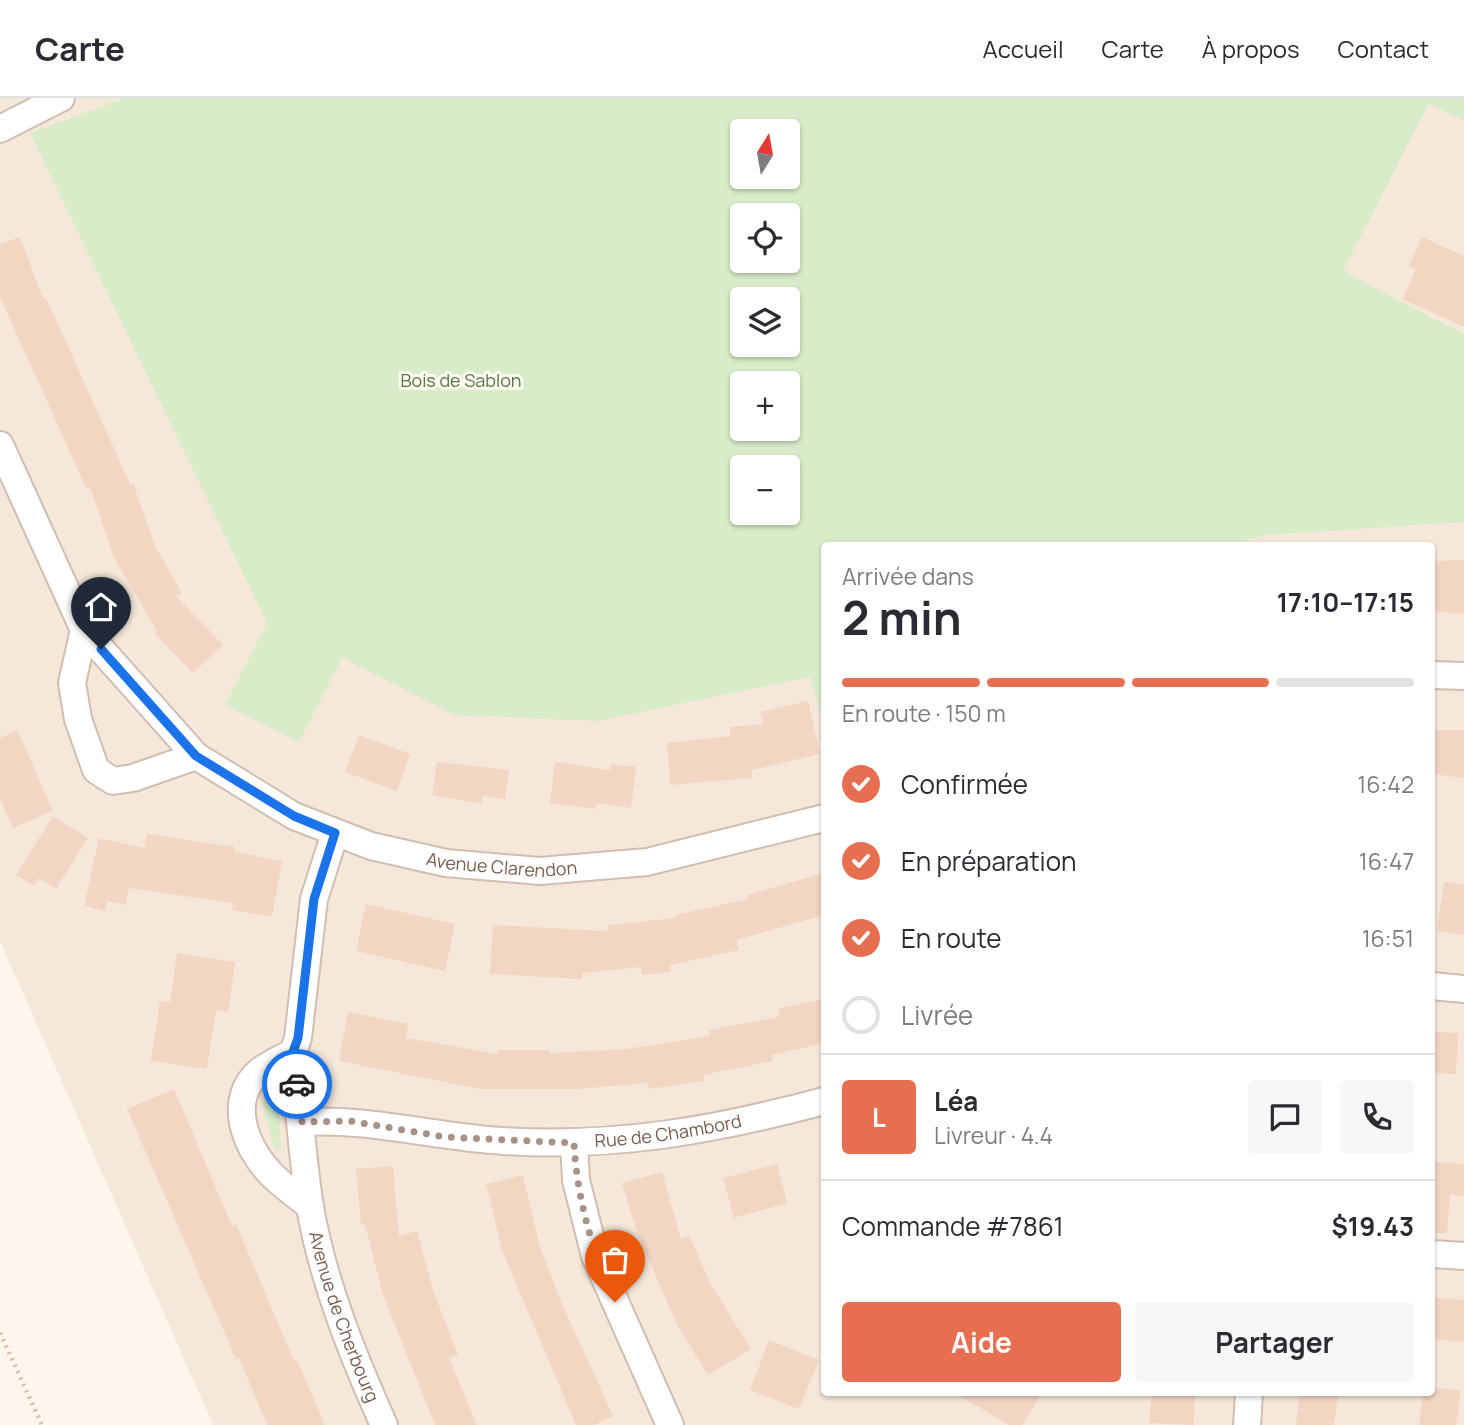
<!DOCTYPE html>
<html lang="fr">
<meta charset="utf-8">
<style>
:root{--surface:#fff;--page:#f7f7f7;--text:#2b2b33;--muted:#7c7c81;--line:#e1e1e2;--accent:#e76f51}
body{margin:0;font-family:Manrope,sans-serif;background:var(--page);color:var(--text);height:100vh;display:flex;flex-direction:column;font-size:26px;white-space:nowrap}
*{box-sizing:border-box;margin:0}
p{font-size:23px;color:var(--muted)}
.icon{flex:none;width:38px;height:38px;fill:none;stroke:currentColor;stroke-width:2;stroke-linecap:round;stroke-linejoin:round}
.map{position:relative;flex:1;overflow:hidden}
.sheet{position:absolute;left:821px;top:444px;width:614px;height:854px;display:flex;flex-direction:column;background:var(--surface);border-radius:7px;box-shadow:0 2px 5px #0004}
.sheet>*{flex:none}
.needle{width:46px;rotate:11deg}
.fabs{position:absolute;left:730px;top:21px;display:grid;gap:14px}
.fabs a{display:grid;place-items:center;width:70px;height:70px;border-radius:7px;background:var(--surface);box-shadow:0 2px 5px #0004;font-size:35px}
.pin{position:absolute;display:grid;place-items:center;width:60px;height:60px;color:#fff;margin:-72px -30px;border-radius:50% 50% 50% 0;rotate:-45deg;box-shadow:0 0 7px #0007}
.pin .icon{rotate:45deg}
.courier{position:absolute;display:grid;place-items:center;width:70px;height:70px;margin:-35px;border:5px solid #1a73e8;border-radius:50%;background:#fff;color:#222;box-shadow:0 2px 9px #0007}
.head em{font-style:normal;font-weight:700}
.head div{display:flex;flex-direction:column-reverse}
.head{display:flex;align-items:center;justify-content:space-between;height:119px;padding:0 21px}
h1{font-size:46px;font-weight:700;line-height:52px}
.bar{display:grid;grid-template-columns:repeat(4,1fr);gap:10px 7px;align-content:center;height:84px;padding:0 21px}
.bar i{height:9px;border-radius:5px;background:var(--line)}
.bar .selected{background:var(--accent)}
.bar p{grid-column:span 4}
.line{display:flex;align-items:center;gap:18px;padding:0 21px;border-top:2px solid var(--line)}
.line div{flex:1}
.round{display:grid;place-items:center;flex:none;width:74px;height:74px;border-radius:7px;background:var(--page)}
ol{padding:0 21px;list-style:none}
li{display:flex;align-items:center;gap:21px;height:77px}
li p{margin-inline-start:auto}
li .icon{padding:7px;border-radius:50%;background:var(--accent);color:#fff;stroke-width:4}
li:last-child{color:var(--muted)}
li i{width:38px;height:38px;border:4px solid var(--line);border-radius:50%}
.button{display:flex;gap:14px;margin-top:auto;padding:14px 21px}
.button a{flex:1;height:80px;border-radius:7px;background:var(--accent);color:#fff;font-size:28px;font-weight:700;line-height:80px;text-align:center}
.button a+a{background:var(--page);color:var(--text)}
header{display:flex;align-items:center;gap:42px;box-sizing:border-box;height:98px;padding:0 35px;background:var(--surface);border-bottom:2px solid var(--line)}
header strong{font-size:33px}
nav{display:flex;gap:38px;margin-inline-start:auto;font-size:24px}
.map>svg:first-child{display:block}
.residential{fill:#f5e8da;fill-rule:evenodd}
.green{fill:#d8ecc9;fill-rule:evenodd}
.building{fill:#f3d5c3}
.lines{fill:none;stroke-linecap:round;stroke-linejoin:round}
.minor-casing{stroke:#d1beb0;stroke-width:30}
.path{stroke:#d9b8a5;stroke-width:4.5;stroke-dasharray:2 5;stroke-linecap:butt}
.minor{stroke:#fff;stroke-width:26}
.done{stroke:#a89285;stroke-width:7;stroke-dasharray:0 12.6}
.route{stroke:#1a73e8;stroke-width:9}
.labels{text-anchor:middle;stroke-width:6;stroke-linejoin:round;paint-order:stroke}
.park-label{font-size:18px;fill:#537a41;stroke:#fffaf3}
.street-label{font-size:18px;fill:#7a5c4d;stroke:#fffaf3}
</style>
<header>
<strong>Carte</strong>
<nav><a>Accueil</a><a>Carte</a><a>À propos</a><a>Contact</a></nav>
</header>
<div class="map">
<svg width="1464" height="1327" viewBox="0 0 1464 1327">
<rect width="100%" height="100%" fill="#fdf6ec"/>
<path class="residential" d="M 0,0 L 1464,0 L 1464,1327 L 213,1327 L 0,843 ZM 742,33 L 788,33 L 788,79 L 742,79 ZM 742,117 L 788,117 L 788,163 L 742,163 ZM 742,201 L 788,201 L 788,247 L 742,247 ZM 742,285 L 788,285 L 788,331 L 742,331 ZM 742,369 L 788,369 L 788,415 L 742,415 ZM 824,448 L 1432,448 L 1432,1295 L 824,1295 Z"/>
<path class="green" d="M 125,0 L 1464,0 L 1464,23 L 1429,5 L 1343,173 L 1464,236 L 1464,424 L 1266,437 L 1227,448 L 824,448 L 824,626 L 810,579 L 598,623 L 454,617 L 342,560 L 299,644 L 225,607 L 267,525 L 30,35 ZM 742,33 L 788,33 L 788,79 L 742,79 ZM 742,117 L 788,117 L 788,163 L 742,163 ZM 742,201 L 788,201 L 788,247 L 742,247 ZM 742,285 L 788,285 L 788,331 L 742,331 ZM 742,369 L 788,369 L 788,415 L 742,415 Z
M 268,997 L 274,997 L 278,1002 L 281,1050 L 278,1052 L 275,1051 L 262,1005 Z"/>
<path class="building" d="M 20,139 L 43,201 L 46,200 L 130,386 L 133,385 L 155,448 L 182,495 L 176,498 L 223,547 L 193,575 L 155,536 L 157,533 L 114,460 L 90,389 L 86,390 L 0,199 L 0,146 Z
M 1422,139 L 1464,158 L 1464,229 L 1402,201 L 1416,171 L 1409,168 Z
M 1464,462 L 1464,516 L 1432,513 L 1432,463 Z
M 808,603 L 820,656 L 752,672 L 752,680 L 670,687 L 667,645 L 730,638 L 730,629 L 763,626 L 760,614 Z
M 17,632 L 53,713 L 13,730 L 0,701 L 0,640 Z
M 1432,632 L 1464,632 L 1464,680 L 1432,676 Z
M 359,637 L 410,656 L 397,693 L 345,674 Z
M 437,664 L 509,672 L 505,701 L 483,698 L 481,706 L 432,697 Z
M 555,664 L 610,672 L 611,666 L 636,669 L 631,710 L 597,705 L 596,711 L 550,705 Z
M 53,718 L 88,740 L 56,791 L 39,780 L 34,788 L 16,777 Z
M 147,736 L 235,749 L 235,754 L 282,763 L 272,819 L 232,812 L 233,805 L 129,790 L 126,807 L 107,803 L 105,813 L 84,808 L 99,740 L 144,750 Z
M 824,775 L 824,817 L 737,842 L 739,852 L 670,867 L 671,874 L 642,877 L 641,869 L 582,875 L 582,881 L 490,876 L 493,827 L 608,833 L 608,827 L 675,820 L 675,817 L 748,801 L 747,797 Z
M 1444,784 L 1464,787 L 1464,837 L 1437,833 Z
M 366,806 L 455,826 L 445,873 L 356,853 Z
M 177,855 L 235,864 L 228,914 L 216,912 L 207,971 L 151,963 L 160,903 L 170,904 Z
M 824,901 L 824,945 L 772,957 L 773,963 L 703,977 L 704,983 L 649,991 L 648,985 L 578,991 L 480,991 L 339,963 L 348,914 L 408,926 L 406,940 L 498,956 L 498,952 L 550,952 L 550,955 L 626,951 L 710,938 L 709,932 L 778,919 L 780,910 Z
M 1432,934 L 1458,935 L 1456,976 L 1432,975 Z
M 174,991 L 232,1128 L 236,1126 L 294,1263 L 297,1262 L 325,1327 L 267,1327 L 239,1260 L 236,1261 L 127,1011 Z
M 1432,1064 L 1464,1066 L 1464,1099 L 1450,1096 L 1447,1135 L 1432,1135 Z
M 777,1066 L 787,1105 L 734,1120 L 723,1080 Z
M 393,1068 L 399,1138 L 417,1133 L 433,1192 L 458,1257 L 449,1260 L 477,1327 L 435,1327 L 383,1197 L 365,1127 L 361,1127 L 356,1071 Z
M 662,1074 L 681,1141 L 689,1138 L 712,1188 L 751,1251 L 708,1277 L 677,1227 L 636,1132 L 622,1085 Z
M 523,1077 L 539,1146 L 562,1206 L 613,1318 L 594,1327 L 576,1327 L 503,1155 L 486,1086 Z
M 1432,1199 L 1464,1202 L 1464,1244 L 1432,1241 Z
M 769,1242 L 819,1262 L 799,1311 L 750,1292 Z
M 1432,1289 L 1461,1293 L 1456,1327 L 1419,1327 L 1423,1295 L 1432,1295 Z
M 955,1295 L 1042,1295 L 1022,1327 L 1009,1327 Z
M 1152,1295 L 1196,1295 L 1193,1327 L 1149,1325 Z
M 1299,1295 L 1338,1295 L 1334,1327 L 1296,1327 Z"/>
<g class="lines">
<g class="minor-casing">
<g id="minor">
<path d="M 0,31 L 61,0"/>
<path id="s1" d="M 0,347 L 84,532 L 196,658 L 294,718 L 371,748 L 446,765 L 540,773 L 647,764 L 824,720"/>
<path d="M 84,532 L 72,585 L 78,621 L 96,672 L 113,683 L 133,680 L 196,658"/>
<path d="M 1432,577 L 1464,578"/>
<path id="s2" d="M 335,735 L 314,801 L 298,940 L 293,954 C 299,1006 302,1058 310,1109 C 323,1184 353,1258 384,1327"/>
<path d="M 1432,888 L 1464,891"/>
<path d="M 293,954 C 283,960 270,965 260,973 C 226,1001 245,1050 272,1077 C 283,1088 297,1098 310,1108"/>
<path id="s3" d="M 302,1024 C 370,1020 435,1039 503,1043 C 615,1050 716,1032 824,1003"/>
<path d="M 574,1045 L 576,1082 L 595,1158 L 670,1327"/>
<path d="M 1432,1156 L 1464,1158"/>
<path d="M 1247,1327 L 1249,1295"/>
</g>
</g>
<path class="path" d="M 0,1235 L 42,1327"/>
<use href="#minor" class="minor"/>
</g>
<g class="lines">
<path class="done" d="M 297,986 L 302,1024 L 350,1023 L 445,1039 L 574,1045 C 577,1101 592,1152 615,1204"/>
<path class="route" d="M 101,551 L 196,658 L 294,718 L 335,735 L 314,801 L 298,940 L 293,954 L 297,986"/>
</g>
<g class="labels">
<g class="park-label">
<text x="461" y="289">Bois de Sablon</text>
</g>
<g class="street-label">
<text dy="6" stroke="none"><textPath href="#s1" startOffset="702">Avenue Clarendon</textPath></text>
<text dy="6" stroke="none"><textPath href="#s3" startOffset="368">Rue de Chambord</textPath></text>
<text dy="6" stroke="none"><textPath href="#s2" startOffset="495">Avenue de Cherbourg</textPath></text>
</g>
</g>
</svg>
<div class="fabs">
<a><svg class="needle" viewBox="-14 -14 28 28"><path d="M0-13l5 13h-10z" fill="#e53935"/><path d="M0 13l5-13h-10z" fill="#7c7c81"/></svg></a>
<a><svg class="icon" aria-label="locate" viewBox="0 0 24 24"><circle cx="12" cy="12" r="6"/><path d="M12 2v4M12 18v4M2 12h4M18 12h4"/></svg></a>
<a><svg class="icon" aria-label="layers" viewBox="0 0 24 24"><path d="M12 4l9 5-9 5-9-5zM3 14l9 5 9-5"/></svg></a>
<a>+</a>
<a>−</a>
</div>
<div class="pin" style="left:615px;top:1204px;background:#ea580c"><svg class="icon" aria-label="bag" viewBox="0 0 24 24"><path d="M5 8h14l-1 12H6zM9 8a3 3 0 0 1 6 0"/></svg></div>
<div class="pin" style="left:101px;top:551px;background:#1f2937"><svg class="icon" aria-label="home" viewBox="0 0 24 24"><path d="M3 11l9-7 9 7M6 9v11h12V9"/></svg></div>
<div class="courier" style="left:297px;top:986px"><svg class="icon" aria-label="car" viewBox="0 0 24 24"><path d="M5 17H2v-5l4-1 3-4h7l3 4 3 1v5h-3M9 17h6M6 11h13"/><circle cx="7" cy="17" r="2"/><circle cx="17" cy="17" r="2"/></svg></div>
<section class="sheet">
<div class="head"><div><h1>2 min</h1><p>Arrivée dans</p></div><em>17:10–17:15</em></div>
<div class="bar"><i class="selected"></i><i class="selected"></i><i class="selected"></i><i></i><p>En route · 150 m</p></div>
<ol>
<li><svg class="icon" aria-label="check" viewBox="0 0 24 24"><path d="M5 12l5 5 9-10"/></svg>Confirmée<p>16:42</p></li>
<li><svg class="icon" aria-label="check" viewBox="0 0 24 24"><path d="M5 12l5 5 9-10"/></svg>En préparation<p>16:47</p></li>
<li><svg class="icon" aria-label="check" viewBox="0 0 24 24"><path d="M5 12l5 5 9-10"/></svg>En route<p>16:51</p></li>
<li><i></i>Livrée</li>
</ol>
<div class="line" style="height:126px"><b class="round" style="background:var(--accent);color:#fff">L</b><div><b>Léa</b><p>Livreur · 4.4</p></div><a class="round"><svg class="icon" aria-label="chat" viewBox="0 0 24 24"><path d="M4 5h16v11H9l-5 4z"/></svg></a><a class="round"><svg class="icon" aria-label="phone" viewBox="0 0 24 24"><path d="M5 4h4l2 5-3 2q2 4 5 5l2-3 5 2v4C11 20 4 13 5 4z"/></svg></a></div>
<div class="line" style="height:91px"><div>Commande #7861</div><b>$19.43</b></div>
<div class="button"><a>Aide</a><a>Partager</a></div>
</section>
</div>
